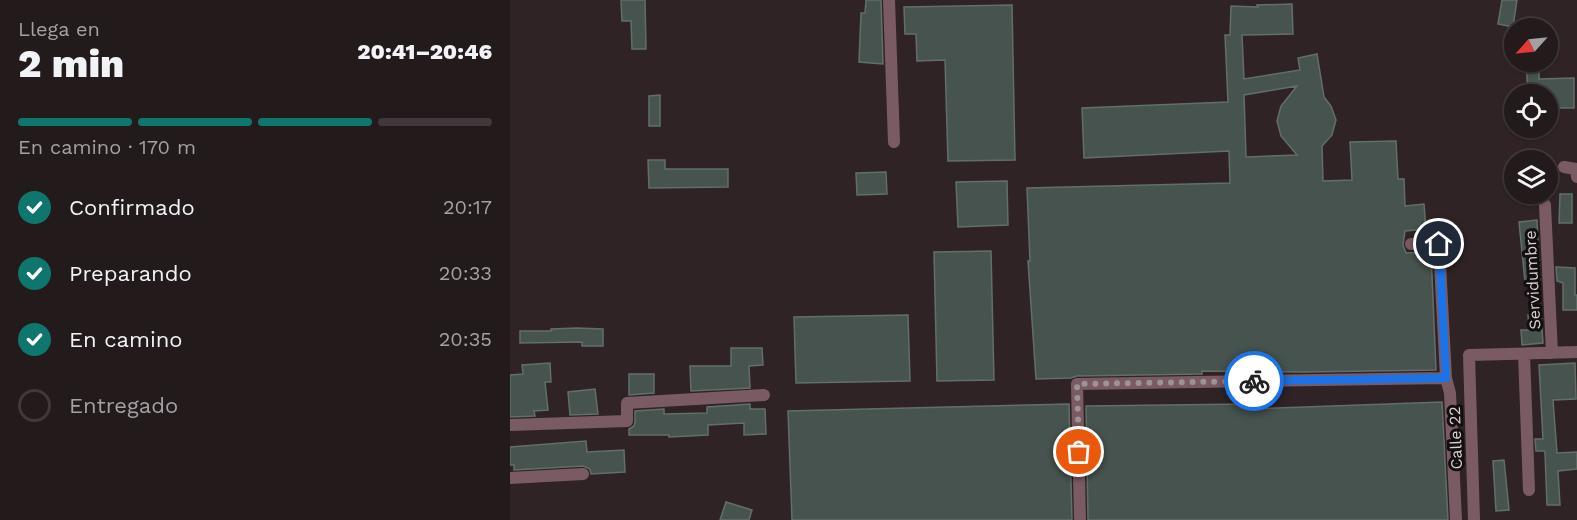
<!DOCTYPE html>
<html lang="es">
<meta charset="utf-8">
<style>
:root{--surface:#231a1c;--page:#2f2729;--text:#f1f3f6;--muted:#a3a1a3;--line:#40383b;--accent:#0f766e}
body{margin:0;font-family:"Work Sans",sans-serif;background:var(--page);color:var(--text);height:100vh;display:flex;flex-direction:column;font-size:22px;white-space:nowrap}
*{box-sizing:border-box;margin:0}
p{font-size:20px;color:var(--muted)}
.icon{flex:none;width:33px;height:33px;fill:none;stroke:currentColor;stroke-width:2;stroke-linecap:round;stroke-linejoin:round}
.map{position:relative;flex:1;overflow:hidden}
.drawer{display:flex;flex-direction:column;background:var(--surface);width:510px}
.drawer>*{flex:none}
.needle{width:39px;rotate:243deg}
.tools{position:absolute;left:994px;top:18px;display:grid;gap:12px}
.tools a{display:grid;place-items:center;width:54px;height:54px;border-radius:50%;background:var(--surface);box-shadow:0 2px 4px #0004,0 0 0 2px var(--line);font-size:30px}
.pin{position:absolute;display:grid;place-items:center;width:51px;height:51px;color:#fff;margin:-26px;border:3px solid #fff;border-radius:50%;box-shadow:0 2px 6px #0007}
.courier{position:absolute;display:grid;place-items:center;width:60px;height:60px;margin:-30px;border:4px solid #1a73e8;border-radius:50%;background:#fff;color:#222;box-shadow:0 2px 8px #0007}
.overview em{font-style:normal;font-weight:800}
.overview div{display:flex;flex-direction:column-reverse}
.overview{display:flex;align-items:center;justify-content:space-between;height:102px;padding:0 18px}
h1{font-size:39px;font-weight:800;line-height:45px}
.bar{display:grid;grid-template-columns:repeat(4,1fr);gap:9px 6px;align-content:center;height:72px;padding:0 18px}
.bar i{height:8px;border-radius:4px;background:var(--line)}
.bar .on{background:var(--accent)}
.bar p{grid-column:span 4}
ol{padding:0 18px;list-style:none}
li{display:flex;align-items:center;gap:18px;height:66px}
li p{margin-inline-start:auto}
li .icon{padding:6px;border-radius:50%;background:var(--accent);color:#fff;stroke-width:4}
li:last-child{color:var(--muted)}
li i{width:33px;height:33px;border:3px solid var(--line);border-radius:50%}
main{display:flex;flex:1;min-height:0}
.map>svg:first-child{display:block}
.building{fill:#47534e;stroke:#626f69;stroke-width:1.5;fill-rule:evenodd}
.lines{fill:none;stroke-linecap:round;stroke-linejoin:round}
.street{stroke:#7b5b63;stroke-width:12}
.done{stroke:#9c9395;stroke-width:6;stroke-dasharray:0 10.8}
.route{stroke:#1a73e8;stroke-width:8}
.labels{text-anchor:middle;stroke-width:6;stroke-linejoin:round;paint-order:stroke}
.street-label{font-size:16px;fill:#d7d0d1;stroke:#130e0f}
</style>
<main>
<section class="drawer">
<div class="overview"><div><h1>2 min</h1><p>Llega en</p></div><em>20:41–20:46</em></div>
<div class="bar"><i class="on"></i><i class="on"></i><i class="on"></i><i></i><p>En camino · 170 m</p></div>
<ol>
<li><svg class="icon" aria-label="check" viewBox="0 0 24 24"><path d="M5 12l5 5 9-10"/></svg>Confirmado<p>20:17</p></li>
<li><svg class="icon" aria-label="check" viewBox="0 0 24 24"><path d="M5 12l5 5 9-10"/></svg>Preparando<p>20:33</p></li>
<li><svg class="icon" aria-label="check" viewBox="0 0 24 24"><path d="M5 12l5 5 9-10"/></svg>En camino<p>20:35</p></li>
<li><i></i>Entregado</li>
</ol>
</section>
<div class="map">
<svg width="1067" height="520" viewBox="0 0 1067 520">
<rect width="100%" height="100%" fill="#2f2326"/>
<path class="building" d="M 111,0 L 135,0 L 136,49 L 122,49 L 121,21 L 112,21 Z
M 356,0 L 371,0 L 373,64 L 349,62 L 351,13 L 355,13 Z
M 992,0 L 1007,0 L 1003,27 L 988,24 Z
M 782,4 L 783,34 L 732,35 L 734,79 L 790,70 L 788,58 L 807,54 L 814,97 L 821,106 L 826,120 L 822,135 L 812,146 L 813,181 L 842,180 L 840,142 L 886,141 L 888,179 L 894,179 L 895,206 L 914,204 L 916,229 L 895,231 L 893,245 L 896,253 L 921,252 L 926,370 L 794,372 L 692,371 L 692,374 L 567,376 L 561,378 L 526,379 L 518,261 L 520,261 L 517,188 L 720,183 L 719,151 L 574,158 L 572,108 L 718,102 L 715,35 L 720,35 L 721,6 L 748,7 L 747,5 ZM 787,86 L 771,106 L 767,121 L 771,136 L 787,155 L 736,157 L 734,95 Z
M 502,5 L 505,160 L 438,161 L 435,60 L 407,61 L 406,34 L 395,34 L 394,7 Z
M 1016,62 L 1029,62 L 1029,79 L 1064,78 L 1064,108 L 1038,108 L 1038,94 L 1018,94 Z
M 150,95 L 150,126 L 139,126 L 139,96 Z
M 138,160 L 155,160 L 155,169 L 218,169 L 218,187 L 139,188 Z
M 376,172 L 377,194 L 347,195 L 346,173 Z
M 497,181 L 498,225 L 448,227 L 446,182 Z
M 1050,194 L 1062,194 L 1062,223 L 1049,223 Z
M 1027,220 L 1030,282 L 1015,282 L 1009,222 Z
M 481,251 L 484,380 L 427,381 L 424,252 Z
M 1046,267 L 1065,268 L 1065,295 L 1067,295 L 1067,310 L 1053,310 L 1053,283 L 1047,281 Z
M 1031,314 L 1033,343 L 1012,345 L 1011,330 L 1019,330 L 1018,315 Z
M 398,315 L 400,381 L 286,383 L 284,317 Z
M 67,328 L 93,329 L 93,346 L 72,346 L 72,342 L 10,343 L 10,331 L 41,331 L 41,329 Z
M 221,348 L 252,348 L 253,365 L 239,366 L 240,388 L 181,391 L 180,366 L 221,366 Z
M 40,363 L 41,382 L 35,382 L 38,410 L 24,411 L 25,416 L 0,417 L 0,375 L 13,374 L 12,365 Z
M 1065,363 L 1066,399 L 1043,400 L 1047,453 L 1067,452 L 1067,469 L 1048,471 L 1050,505 L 1037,505 L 1035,453 L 1034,451 L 1026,451 L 1025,439 L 1033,439 L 1029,365 Z
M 119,374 L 144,374 L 144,393 L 119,395 Z
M 85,389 L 88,414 L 60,415 L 58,392 Z
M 932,402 L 938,520 L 578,520 L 576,406 L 736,404 L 737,409 Z
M 240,404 L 240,409 L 255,409 L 256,434 L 234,435 L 234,423 L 198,425 L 198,435 L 159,437 L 159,435 L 119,435 L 119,429 L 124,426 L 125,422 L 125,411 L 154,409 L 154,414 L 197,413 L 197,407 Z
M 559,404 L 562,520 L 282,520 L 278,411 Z
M 76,441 L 77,452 L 114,450 L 115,472 L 81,474 L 80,469 L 73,466 L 4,470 L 4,465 L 0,465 L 0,447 Z
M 994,460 L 999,510 L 986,511 L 983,461 Z
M 216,502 L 242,510 L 239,520 L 210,520 Z"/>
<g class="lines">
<path class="street" d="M 379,0 L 384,142
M 1054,167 L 1066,169 L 1067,177
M 1035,205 L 1042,353
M 901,244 L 929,244 L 936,378 L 940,393 L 946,520
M 1014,354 L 1019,490
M 0,425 L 117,421 L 117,403 L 254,395
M 0,478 L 73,474
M 570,520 L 567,384 L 936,378
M 964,520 L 959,355 L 1067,352"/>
</g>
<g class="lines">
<path class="done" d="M 569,452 L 567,384 L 744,381"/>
<path class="route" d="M 744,381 L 936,378 L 929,244"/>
</g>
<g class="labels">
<g class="street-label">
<text transform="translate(1022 280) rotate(-93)" y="6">Servidumbre</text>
<text transform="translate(945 438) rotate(-92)" y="6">Calle 22</text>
</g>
</g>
</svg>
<div class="tools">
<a><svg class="needle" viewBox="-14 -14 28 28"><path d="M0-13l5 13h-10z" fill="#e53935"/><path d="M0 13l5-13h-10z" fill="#a3a1a3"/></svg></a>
<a><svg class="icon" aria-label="locate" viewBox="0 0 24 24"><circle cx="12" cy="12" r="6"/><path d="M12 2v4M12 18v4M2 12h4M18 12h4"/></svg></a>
<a><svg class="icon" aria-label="layers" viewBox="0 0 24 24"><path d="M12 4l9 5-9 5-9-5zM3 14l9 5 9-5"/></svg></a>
</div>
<div class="pin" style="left:569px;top:452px;background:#ea580c"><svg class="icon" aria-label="bag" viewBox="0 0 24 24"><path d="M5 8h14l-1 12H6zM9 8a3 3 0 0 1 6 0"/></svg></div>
<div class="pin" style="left:929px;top:244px;background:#1f2937"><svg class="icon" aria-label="home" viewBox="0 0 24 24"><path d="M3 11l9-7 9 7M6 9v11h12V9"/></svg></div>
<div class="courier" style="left:744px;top:381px"><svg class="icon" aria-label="bike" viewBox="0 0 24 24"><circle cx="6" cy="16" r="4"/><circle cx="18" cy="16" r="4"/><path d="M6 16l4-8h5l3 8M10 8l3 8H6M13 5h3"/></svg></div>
</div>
</main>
